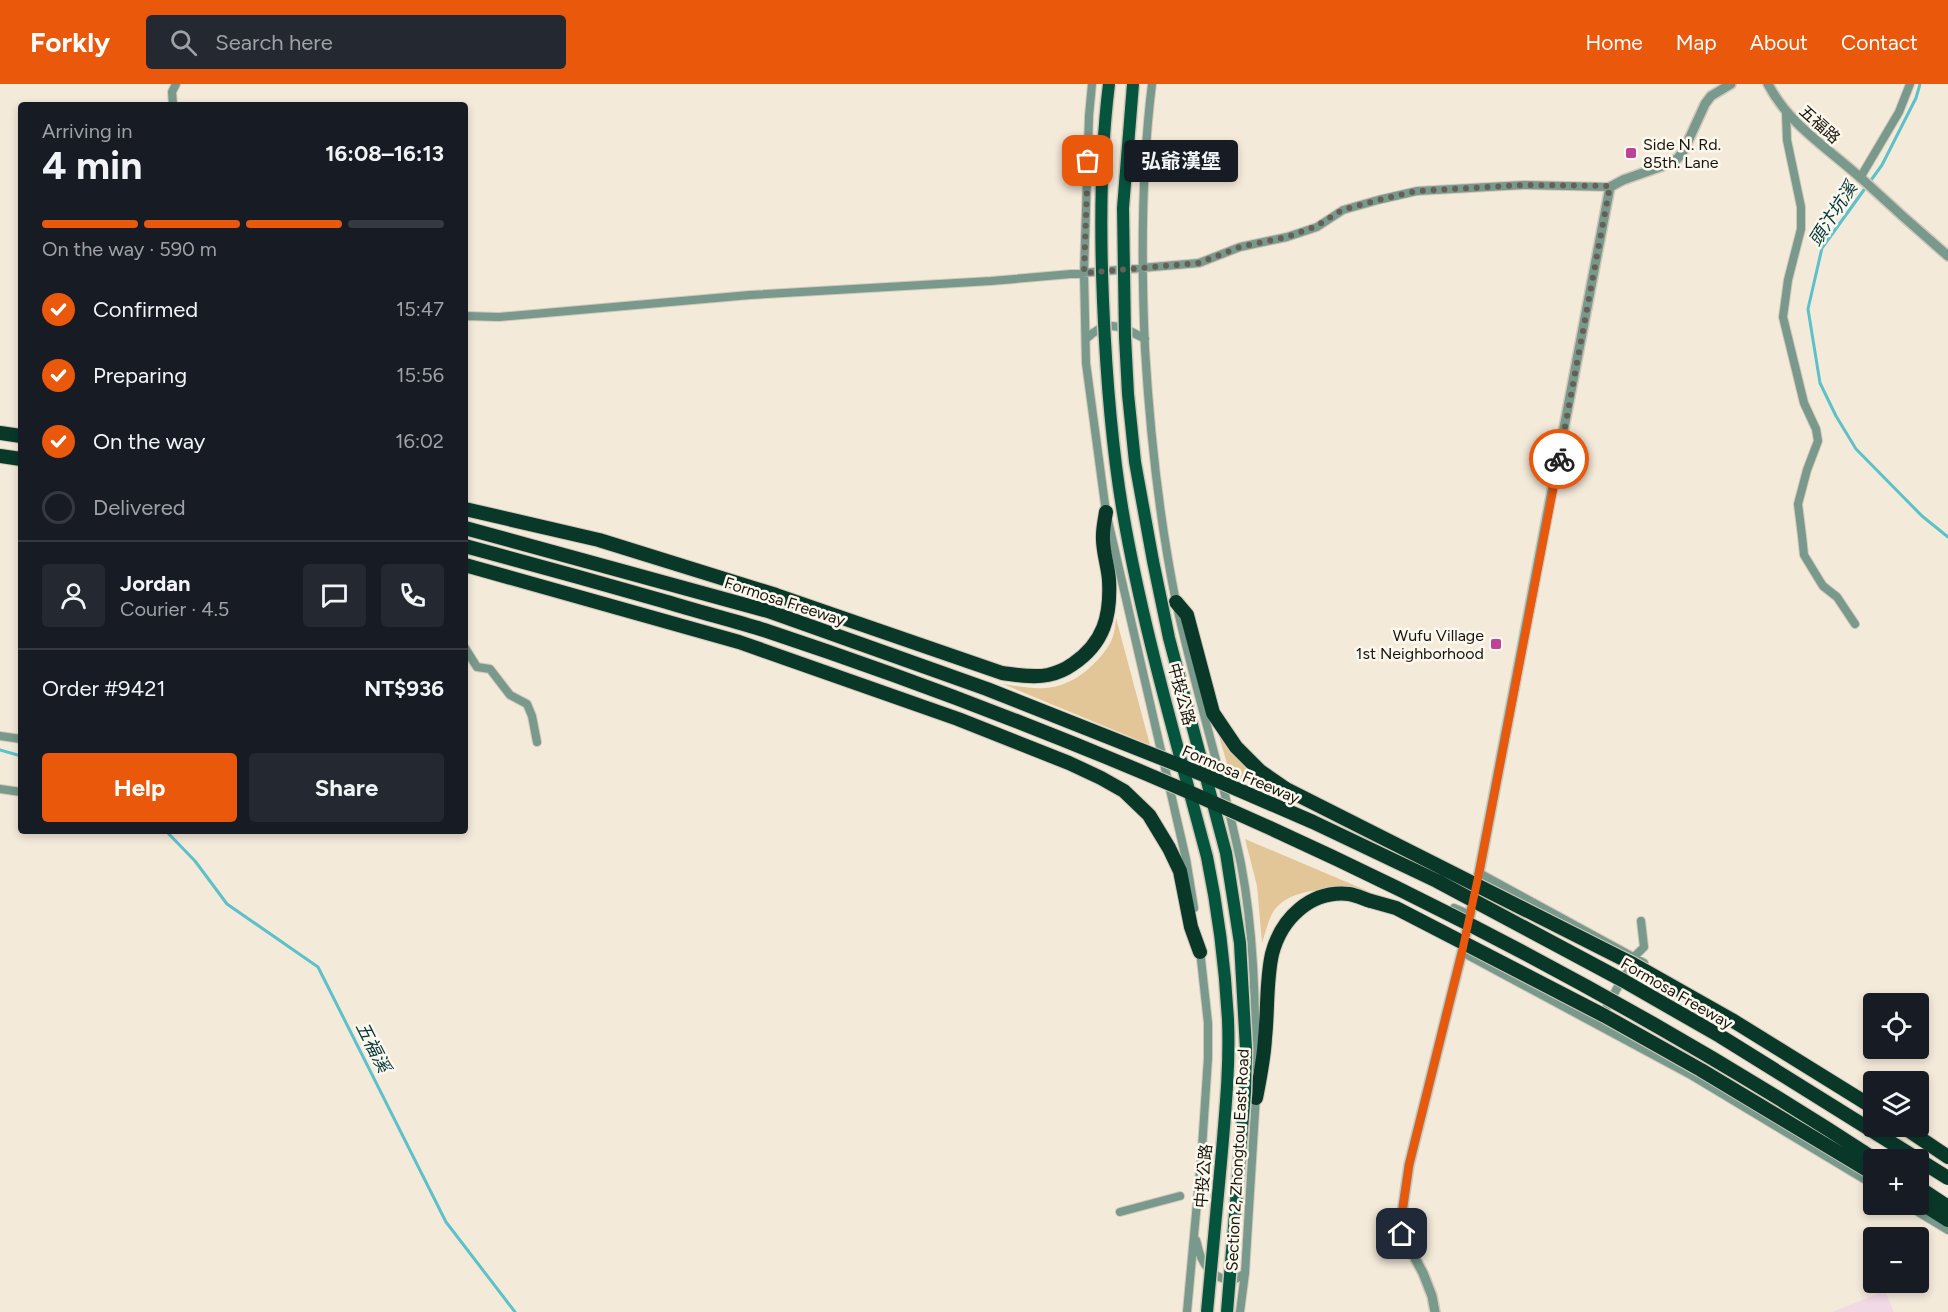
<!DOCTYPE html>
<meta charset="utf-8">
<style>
:root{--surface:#171b24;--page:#242831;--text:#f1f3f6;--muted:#9ea1a6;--line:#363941;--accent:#ea580c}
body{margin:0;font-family:Figtree,"Noto Sans TC",sans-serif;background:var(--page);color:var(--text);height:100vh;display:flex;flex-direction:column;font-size:22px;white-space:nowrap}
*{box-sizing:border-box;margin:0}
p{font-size:20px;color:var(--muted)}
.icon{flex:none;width:33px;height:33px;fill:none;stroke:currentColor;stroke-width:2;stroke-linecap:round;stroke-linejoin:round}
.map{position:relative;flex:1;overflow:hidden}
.panel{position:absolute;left:18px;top:18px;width:450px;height:732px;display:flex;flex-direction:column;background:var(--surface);border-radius:6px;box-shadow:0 3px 9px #0003}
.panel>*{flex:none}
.buttons{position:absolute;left:1863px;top:909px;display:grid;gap:12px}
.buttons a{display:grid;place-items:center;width:66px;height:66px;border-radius:6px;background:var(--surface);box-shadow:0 3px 9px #0003;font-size:30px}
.pin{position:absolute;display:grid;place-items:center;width:51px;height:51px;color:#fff;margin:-26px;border-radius:12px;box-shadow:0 3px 9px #0006}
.courier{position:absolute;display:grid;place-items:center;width:60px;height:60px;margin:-30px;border:4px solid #ea580c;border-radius:50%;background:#fff;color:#222;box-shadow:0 2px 8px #0007}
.bubble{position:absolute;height:42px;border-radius:6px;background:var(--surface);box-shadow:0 3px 9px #0003;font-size:20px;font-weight:700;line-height:42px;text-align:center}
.overview em{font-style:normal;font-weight:700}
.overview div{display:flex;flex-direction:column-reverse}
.overview{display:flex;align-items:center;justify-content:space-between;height:102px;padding:0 24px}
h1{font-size:39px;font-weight:700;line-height:45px}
.bar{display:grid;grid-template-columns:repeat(4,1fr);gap:9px 6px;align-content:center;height:72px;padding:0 24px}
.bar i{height:8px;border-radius:4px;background:var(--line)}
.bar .active{background:var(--accent)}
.bar p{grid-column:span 4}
.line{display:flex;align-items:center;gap:15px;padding:0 24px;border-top:2px solid var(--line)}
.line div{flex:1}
.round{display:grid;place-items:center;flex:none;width:63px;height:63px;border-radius:6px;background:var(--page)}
ol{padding:0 24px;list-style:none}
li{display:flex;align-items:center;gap:18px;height:66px}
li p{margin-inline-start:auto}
li .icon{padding:6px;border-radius:50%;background:var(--accent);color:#fff;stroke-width:4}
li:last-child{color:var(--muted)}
li i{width:33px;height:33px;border:3px solid var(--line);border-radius:50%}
.action{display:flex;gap:12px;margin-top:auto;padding:12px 24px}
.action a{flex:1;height:69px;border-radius:6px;background:var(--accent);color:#fff;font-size:24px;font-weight:700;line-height:69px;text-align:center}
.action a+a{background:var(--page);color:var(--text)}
header{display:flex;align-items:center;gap:36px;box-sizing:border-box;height:84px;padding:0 30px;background:var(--accent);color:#fff}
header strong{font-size:28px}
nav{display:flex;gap:33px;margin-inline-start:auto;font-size:21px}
.search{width:420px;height:54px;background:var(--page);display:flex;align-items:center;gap:15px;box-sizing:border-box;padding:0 21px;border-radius:6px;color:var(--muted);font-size:22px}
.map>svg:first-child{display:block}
.education{fill:#f1dae6}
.green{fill:#e2c697}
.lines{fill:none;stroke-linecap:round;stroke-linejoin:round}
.stream{stroke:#5cc1c8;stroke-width:3}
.minor-casing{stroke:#d1c8ba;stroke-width:10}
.tertiary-casing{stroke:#d1c8ba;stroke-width:12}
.motorway-casing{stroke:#d1c8ba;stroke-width:16}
.minor{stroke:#78998b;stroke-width:8}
.tertiary{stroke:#78998b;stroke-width:9}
.motorway{stroke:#093829;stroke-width:14}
.primary-bridge-casing{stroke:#d1c8ba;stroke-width:15;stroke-linecap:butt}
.motorway-bridge-casing{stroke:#d1c8ba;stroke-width:16;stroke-linecap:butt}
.primary-bridge{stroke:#05553e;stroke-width:12}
.motorway-bridge{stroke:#093829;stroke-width:14}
.done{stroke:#656056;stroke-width:6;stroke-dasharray:0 10.8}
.route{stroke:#ea580c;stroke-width:8}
.poi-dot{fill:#bc4397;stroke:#fdf8ee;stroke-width:2}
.labels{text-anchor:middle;stroke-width:5;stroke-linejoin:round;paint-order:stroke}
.street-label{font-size:16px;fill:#18150f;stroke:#fdf8ee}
.poi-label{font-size:16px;fill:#18150f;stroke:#fdf8ee;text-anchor:start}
.water-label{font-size:18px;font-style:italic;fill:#033639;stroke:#fdf8ee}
</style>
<header>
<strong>Forkly</strong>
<div class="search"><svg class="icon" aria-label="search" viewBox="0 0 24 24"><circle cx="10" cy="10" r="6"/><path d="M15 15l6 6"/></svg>Search here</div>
<nav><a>Home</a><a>Map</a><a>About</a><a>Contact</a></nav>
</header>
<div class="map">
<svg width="1948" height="1228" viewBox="0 0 1948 1228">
<rect width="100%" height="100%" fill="#f4eada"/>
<path class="education" d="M 1885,1207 L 1894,1228 L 1832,1228 Z"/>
<path class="green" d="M 1116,534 L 1150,661 L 1003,600 C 1017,602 1031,605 1045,604 C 1071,603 1096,582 1109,561 C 1114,554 1115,543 1116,534 Z
M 1219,652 C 1236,674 1255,694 1279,710 L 1230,690 Z
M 1245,755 L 1370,808 C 1342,805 1292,800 1273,828 C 1268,837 1265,850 1262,859 L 1257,802 Z"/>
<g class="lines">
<path class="stream" d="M 1920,0 L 1916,14 L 1882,81 L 1822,164 L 1808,225 L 1820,299 L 1836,332 L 1856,365 L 1922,432 L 1948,453
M 0,666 L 21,672
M 166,747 L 195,777 L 227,820 L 318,883 L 446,1138 L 515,1228"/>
<g class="minor-casing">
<path id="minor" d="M 1092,0 L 1089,32 L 1084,189 L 1086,279 L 1106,428 L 1186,775 L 1194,824
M 1152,0 C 1141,88 1141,176 1145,265 C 1150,349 1159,434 1176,518 C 1195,606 1223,692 1241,780 C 1254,848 1255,915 1256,984
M 173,21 L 172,8 L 176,0
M 1786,29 L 1787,56 L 1801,123 L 1801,145 L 1788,196 L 1783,233 L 1804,319 L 1816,345 L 1818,357 L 1807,386 L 1798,420 L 1802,452 L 1804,471 L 1818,494 L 1823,502 L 1837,513 L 1855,540
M 1860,94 L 1899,28 L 1910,0
M 465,232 L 499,233 L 750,211 L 991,197 L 1199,179 L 1240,163 L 1287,153 L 1317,143 L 1343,126 L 1378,116 L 1417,107 L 1524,101 L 1610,103
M 1086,255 C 1108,234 1121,242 1145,255
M 465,564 L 477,583 L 490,585 L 510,611 L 527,620 L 532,632 L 537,658
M 0,652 L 21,655
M 0,705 L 21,708
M 1479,789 L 1644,879
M 1454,824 L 1470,831
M 1462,868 L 1691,991 L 1874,1101
M 1601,934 L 1634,873 L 1644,863 L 1641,837
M 1905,1120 L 1948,1146
M 1120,1128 L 1180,1112
M 1196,1156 C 1198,1162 1199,1170 1202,1175 C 1210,1192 1229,1203 1245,1189
M 1187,1228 L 1202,1064 L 1208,974 L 1208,939 L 1200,866
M 1240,1228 L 1245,1189 L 1256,1011"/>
</g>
<g class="tertiary-casing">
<path id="tertiary" d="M 1768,0 C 1789,41 1828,64 1862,95 C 1890,121 1919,147 1948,172
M 1435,1228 L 1432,1212 L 1423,1189 L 1402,1150 L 1401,1136 L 1409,1081 L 1462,868 L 1479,789 L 1610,103 L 1623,96 L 1671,79 L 1678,74 L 1684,66 L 1705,20 L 1711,12 L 1731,0"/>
</g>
<g class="motorway-casing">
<path id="motorway" d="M 0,349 L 21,352
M 0,372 L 21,375
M 465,425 L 599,456 L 776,511 L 1002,589 C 1018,591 1033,594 1048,591 C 1057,589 1066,585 1073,580 C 1104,559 1111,532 1109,496 C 1108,481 1102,466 1103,451 C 1103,443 1105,435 1106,428
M 465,481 L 739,558 L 958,635 L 1069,679 L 1101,694 L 1124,707 L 1149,731 L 1169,764 L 1180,787 L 1191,843 L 1200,868
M 1176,518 L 1187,531 L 1213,629 L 1236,663 L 1260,687 L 1286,705
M 1256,1014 C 1260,994 1264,974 1265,954 C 1268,926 1266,897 1272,870 C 1281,835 1310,806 1349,810 C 1356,811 1364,815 1371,817
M 1902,1042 L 1948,1073
M 1918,1103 L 1948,1123
M 1918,1117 L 1948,1136"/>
</g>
<use href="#minor" class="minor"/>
<use href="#tertiary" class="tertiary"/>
<use href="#motorway" class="motorway"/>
<g class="primary-bridge-casing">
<path id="primary-bridge" d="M 1109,0 C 1100,72 1100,145 1103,217 C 1106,288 1111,359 1123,429 C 1143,545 1177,659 1207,773 C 1218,826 1225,881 1228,936 C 1230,983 1225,1031 1221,1078 C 1216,1128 1212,1178 1207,1228
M 1133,0 L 1123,124 L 1125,253 L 1128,310 L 1135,378 L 1153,477 L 1169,554 L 1226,769 L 1240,859 L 1246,965 L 1245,1008 L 1227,1228"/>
</g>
<g class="motorway-bridge-casing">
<path id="motorway-bridge" d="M 465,444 L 768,527 L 987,605 L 1209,693 L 1313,738 L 1437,797 L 1624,897 L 1720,952 L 1948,1094
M 465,462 C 532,480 600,499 667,518 C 699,528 732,536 764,546 C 1155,676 1531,851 1876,1076
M 1286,705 L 1633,880 L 1732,936 L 1874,1024
M 1371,817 L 1396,824 L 1605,932 L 1701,986 L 1874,1090"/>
</g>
<use href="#primary-bridge" class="primary-bridge"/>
<use href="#motorway-bridge" class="motorway-bridge"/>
</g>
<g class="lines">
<path class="done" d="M 1088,77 L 1084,189 L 1199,179 L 1240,163 L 1287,153 L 1317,142 L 1342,126 L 1378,116 L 1417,107 L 1524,101 L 1610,102 L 1559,375"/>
<path class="route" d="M 1402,1150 L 1401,1136 L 1409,1081 L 1462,868 L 1479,789 L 1559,375"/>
</g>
<g class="poi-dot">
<rect x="1625" y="63" width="12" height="12" rx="3"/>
<rect x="1490" y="554" width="12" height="12" rx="3"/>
</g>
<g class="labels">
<g class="street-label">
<text transform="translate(1820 40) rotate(42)" y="6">五福路</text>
<text transform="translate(785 517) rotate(18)" y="6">Formosa Freeway</text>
<text transform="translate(1182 610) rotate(75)" y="6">中投公路</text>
<text transform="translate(1241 690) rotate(23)" y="6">Formosa Freeway</text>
<text transform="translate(1677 909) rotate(30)" y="6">Formosa Freeway</text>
<text transform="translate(1237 1076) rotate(-87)" y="6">Section 2, Zhongtou East Road</text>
<text transform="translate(1203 1092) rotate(-85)" y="6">中投公路</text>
</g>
<g class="poi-label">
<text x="1643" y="66">Side N. Rd.<tspan x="1643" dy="18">85th. Lane</tspan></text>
<text x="1484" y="557" text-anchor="end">Wufu Village<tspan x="1484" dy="18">1st Neighborhood</tspan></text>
</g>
<g class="water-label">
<text transform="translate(1833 130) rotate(-57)" y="6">頭汴坑溪</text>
<text transform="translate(373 963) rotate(63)" y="6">五福溪</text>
</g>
</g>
</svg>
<div class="buttons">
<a><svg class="icon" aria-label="locate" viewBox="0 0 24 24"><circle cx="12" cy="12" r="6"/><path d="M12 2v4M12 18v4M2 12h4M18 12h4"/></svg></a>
<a><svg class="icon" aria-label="layers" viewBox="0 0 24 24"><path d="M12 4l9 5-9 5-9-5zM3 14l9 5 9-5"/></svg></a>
<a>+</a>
<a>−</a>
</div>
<div class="pin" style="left:1088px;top:77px;background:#ea580c"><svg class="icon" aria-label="bag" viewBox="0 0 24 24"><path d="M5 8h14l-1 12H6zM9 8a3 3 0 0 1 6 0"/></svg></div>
<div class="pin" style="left:1402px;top:1150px;background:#1f2937"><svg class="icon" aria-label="home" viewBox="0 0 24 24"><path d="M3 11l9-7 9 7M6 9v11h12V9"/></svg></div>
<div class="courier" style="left:1559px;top:375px"><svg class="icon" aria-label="bike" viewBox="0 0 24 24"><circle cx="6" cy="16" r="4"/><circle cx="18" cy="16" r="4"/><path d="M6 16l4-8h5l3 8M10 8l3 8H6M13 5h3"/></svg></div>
<div class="bubble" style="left:1124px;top:56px;width:114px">弘爺漢堡</div>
<section class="panel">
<div class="overview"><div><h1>4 min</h1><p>Arriving in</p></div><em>16:08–16:13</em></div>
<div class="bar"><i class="active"></i><i class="active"></i><i class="active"></i><i></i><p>On the way · 590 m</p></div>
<ol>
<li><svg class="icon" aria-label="check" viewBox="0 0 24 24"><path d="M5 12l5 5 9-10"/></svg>Confirmed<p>15:47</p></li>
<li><svg class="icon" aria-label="check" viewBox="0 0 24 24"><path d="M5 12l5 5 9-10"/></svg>Preparing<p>15:56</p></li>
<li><svg class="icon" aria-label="check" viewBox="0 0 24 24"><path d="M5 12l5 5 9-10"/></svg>On the way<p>16:02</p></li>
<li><i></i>Delivered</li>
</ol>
<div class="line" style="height:108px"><a class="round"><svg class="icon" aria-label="person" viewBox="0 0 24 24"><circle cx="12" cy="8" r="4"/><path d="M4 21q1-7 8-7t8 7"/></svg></a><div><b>Jordan</b><p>Courier · 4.5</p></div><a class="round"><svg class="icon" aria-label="chat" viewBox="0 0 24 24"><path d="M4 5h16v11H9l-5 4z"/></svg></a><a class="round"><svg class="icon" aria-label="phone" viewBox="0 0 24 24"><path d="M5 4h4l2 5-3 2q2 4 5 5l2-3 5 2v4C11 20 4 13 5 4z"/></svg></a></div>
<div class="line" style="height:78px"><div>Order #9421</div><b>NT$936</b></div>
<div class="action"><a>Help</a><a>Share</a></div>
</section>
</div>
